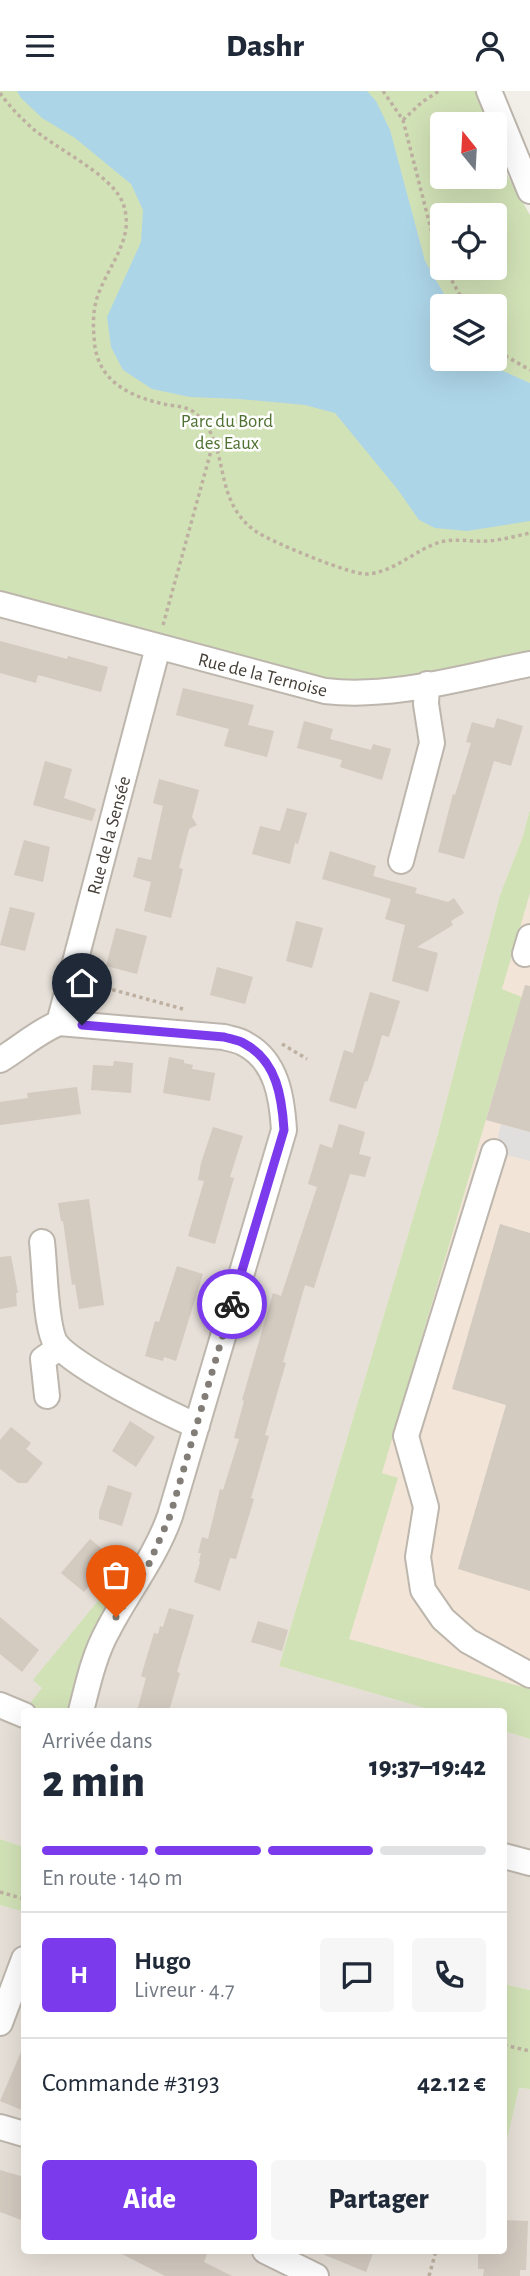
<!DOCTYPE html>
<html lang="fr">
<meta charset="utf-8">
<style>
:root{--surface:#fff;--page:#f6f6f7;--text:#1f2937;--muted:#747a83;--line:#e0e1e3;--accent:#7c3aed}
body{margin:0;font-family:"Alegreya Sans",sans-serif;background:var(--page);color:var(--text);height:100vh;display:flex;flex-direction:column;font-size:26px;white-space:nowrap}
*{box-sizing:border-box;margin:0}
p{font-size:23px;color:var(--muted)}
.icon{flex:none;width:38px;height:38px;fill:none;stroke:currentColor;stroke-width:2;stroke-linecap:round;stroke-linejoin:round}
.map{position:relative;flex:1;overflow:hidden}
.side{position:absolute;left:21px;top:1617px;width:486px;height:546px;display:flex;flex-direction:column;background:var(--surface);border-radius:7px;box-shadow:0 7px 28px #0002}
.side>*{flex:none}
.needle{width:46px;rotate:342deg}
.controls{position:absolute;left:430px;top:21px;display:grid;gap:14px}
.controls a{display:grid;place-items:center;width:77px;height:77px;border-radius:7px;background:var(--surface);box-shadow:0 7px 28px #0002;font-size:35px}
.pin{position:absolute;display:grid;place-items:center;width:60px;height:60px;color:#fff;margin:-72px -30px;border-radius:50% 50% 50% 0;rotate:-45deg;box-shadow:0 0 7px #0007}
.pin .icon{rotate:45deg}
.courier{position:absolute;display:grid;place-items:center;width:70px;height:70px;margin:-35px;border:5px solid #7c3aed;border-radius:50%;background:#fff;color:#222;box-shadow:0 2px 9px #0007}
.headline em{font-style:normal;font-weight:800}
.headline div{display:flex;flex-direction:column-reverse}
.headline{display:flex;align-items:center;justify-content:space-between;height:119px;padding:0 21px}
h1{font-size:46px;font-weight:800;line-height:52px}
.bar{display:grid;grid-template-columns:repeat(4,1fr);gap:10px 7px;align-content:center;height:84px;padding:0 21px}
.bar i{height:9px;border-radius:5px;background:var(--line)}
.bar .active{background:var(--accent)}
.bar p{grid-column:span 4}
.line{display:flex;align-items:center;gap:18px;padding:0 21px;border-top:2px solid var(--line)}
.line div{flex:1}
.round{display:grid;place-items:center;flex:none;width:74px;height:74px;border-radius:7px;background:var(--page)}
.cta{display:flex;gap:14px;margin-top:auto;padding:14px 21px}
.cta a{flex:1;height:80px;border-radius:7px;background:var(--accent);color:#fff;font-size:28px;font-weight:800;line-height:80px;text-align:center}
.cta a+a{background:var(--page);color:var(--text)}
header{display:flex;justify-content:space-between;align-items:center;height:91px;padding:0 21px;background:var(--surface);font-size:32px;font-weight:800}
.map>svg:first-child{display:block}
.residential{fill:#e6e0d8}
.commercial{fill:#f2e4d7}
.green{fill:#d2e2b7;fill-rule:evenodd}
.parking{fill:#e1dfdd}
.water{fill:#add5e8}
.building{fill:#d3cac0}
.lines{fill:none;stroke-linecap:round;stroke-linejoin:round}
.minor-casing{stroke:#bdb6ad;stroke-width:28}
.path{stroke:#bdb0a0;stroke-width:3.5;stroke-dasharray:3.5 3.5;stroke-linecap:butt}
.minor{stroke:#fff;stroke-width:24}
.done{stroke:#827d76;stroke-width:7;stroke-dasharray:0 12.6}
.route{stroke:#7c3aed;stroke-width:9}
.labels{text-anchor:middle;stroke-width:5;stroke-linejoin:round;paint-order:stroke}
.park-label{font-size:19px;fill:#4f7132;stroke:#fff}
.street-label{font-size:19px;fill:#453f38;stroke:#fff}
</style>
<header><svg class="icon" aria-label="menu" viewBox="0 0 24 24"><path d="M4 6h16M4 12h16M4 18h16"/></svg>Dashr<svg class="icon" aria-label="person" viewBox="0 0 24 24"><circle cx="12" cy="8" r="4"/><path d="M4 21q1-7 8-7t8 7"/></svg></header>
<div class="map">
<svg width="530" height="2185" viewBox="0 0 530 2185">
<rect width="100%" height="100%" fill="#f2efe9"/>
<path class="residential" d="M 0,514 L 530,573 L 530,718 L 523,745 L 500,804 L 436,1050 L 279,1575 L 435,1620 L 24,1620 L 24,1756 L 0,1748 Z
M 504,1640 L 530,1648 L 530,1899 L 504,1893 Z
M 0,1814 L 24,1821 L 24,2160 L 504,2160 L 504,2062 L 519,1997 L 530,1998 L 530,2185 L 0,2185 Z"/>
<path class="commercial" d="M 530,718 L 530,1648 L 504,1640 L 504,1620 L 435,1620 L 279,1575 L 436,1050 L 500,804 L 523,745 Z"/>
<path class="green" d="M 0,0 L 478,0 L 489,33 L 443,33 L 443,86 L 495,86 L 495,51 L 508,86 L 530,124 L 530,573 L 378,602 L 0,513 ZM 443,124 L 495,124 L 495,177 L 443,177 ZM 443,215 L 495,215 L 495,268 L 443,268 Z
M 530,718 L 530,802 L 502,898 L 522,906 L 382,1382 L 398,1387 L 349,1548 L 530,1598 L 530,1648 L 504,1640 L 504,1620 L 435,1620 L 279,1575 L 436,1050 L 500,804 L 523,745 Z
M 111,1494 L 122,1501 L 100,1536 L 91,1541 L 80,1571 L 83,1582 L 71,1618 L 68,1620 L 37,1620 L 27,1616 L 42,1597 L 33,1589 Z
M 0,1748 L 24,1756 L 24,1821 L 0,1814 Z
M 504,1893 L 530,1899 L 530,1998 L 519,1997 L 504,2062 Z"/>
<path class="parking" d="M 501,1033 L 530,1041 L 530,1070 L 494,1061 Z"/>
<path class="water" d="M 17,0 L 367,0 L 376,10 L 390,39 L 425,170 L 451,215 L 443,215 L 443,268 L 489,268 L 503,280 L 530,292 L 530,430 L 467,440 L 435,437 L 419,429 L 398,399 L 335,322 L 305,314 L 239,308 L 190,306 L 152,298 L 123,279 L 111,256 L 107,226 L 141,151 L 143,119 L 131,93 L 75,47 L 42,27 L 21,7 Z"/>
<path class="building" d="M 0,550 L 67,568 L 68,565 L 108,576 L 101,601 L 38,584 L 36,592 L 0,582 Z
M 183,597 L 254,614 L 248,634 L 274,640 L 267,666 L 224,655 L 229,638 L 176,624 Z
M 497,627 L 523,635 L 511,675 L 494,670 L 464,768 L 438,761 L 453,703 L 455,704 L 471,652 L 466,651 L 472,631 L 494,637 Z
M 304,630 L 333,638 L 330,648 L 371,659 L 373,653 L 391,658 L 382,689 L 340,676 L 342,669 L 297,657 Z
M 45,670 L 72,678 L 64,707 L 96,718 L 92,730 L 33,714 Z
M 159,688 L 199,699 L 192,726 L 197,734 L 189,738 L 179,777 L 183,778 L 171,827 L 144,820 L 151,791 L 133,786 L 138,766 L 151,769 L 163,715 L 153,712 Z
M 287,717 L 307,722 L 298,753 L 295,752 L 290,773 L 252,763 L 260,735 L 280,740 Z
M 24,749 L 50,756 L 43,791 L 14,784 Z
M 330,760 L 376,775 L 373,785 L 417,797 L 415,802 L 448,811 L 454,807 L 464,822 L 451,830 L 453,834 L 417,856 L 438,862 L 428,901 L 392,890 L 405,834 L 385,828 L 391,808 L 322,788 Z
M 10,816 L 35,822 L 25,860 L 0,854 Z
M 296,830 L 323,837 L 312,877 L 286,870 Z
M 116,837 L 147,845 L 137,883 L 106,875 Z
M 217,876 L 253,886 L 245,913 L 210,904 Z
M 525,894 L 530,895 L 530,1041 L 486,1029 Z
M 370,901 L 400,910 L 389,946 L 382,944 L 372,978 L 367,991 L 365,990 L 356,1018 L 329,1010 L 344,959 L 353,962 Z
M 169,966 L 184,969 L 184,972 L 193,974 L 192,978 L 215,982 L 210,1010 L 163,1002 Z
M 114,970 L 133,972 L 131,1002 L 91,999 L 93,974 L 113,975 Z
M 77,996 L 81,1023 L 0,1034 L 0,1011 L 28,1007 L 27,1002 Z
M 339,1033 L 365,1041 L 359,1063 L 371,1066 L 365,1086 L 350,1083 L 314,1197 L 305,1194 L 283,1271 L 286,1272 L 265,1344 L 269,1345 L 251,1407 L 254,1408 L 236,1468 L 230,1467 L 220,1500 L 194,1491 L 200,1471 L 199,1470 L 201,1462 L 198,1462 L 202,1446 L 208,1448 L 220,1398 L 223,1399 L 239,1348 L 234,1347 L 244,1310 L 242,1309 L 273,1202 L 281,1205 L 317,1096 L 308,1093 L 320,1053 L 332,1057 Z
M 213,1036 L 243,1045 L 230,1086 L 234,1087 L 215,1153 L 188,1145 L 204,1090 L 198,1089 L 201,1072 Z
M 89,1108 L 104,1214 L 79,1218 L 75,1193 L 72,1194 L 63,1130 L 61,1130 L 58,1112 Z
M 500,1133 L 530,1142 L 530,1500 L 458,1478 L 506,1314 L 452,1298 Z
M 11,1165 L 18,1202 L 16,1202 L 17,1215 L 0,1218 L 0,1166 Z
M 177,1175 L 203,1183 L 176,1270 L 164,1266 L 163,1270 L 145,1265 L 155,1230 L 159,1231 Z
M 130,1330 L 155,1346 L 136,1376 L 112,1360 Z
M 11,1336 L 31,1352 L 26,1358 L 43,1372 L 27,1392 L 18,1392 L 0,1378 L 0,1349 Z
M 108,1394 L 132,1402 L 122,1435 L 99,1428 L 99,1421 Z
M 90,1448 L 113,1467 L 84,1501 L 61,1482 Z
M 169,1517 L 194,1524 L 177,1581 L 180,1582 L 169,1620 L 137,1620 L 146,1587 L 141,1585 L 154,1542 L 158,1543 L 160,1535 L 163,1536 Z
M 0,1526 L 39,1559 L 22,1581 L 0,1563 Z
M 258,1530 L 288,1539 L 282,1560 L 251,1551 Z
M 24,1954 L 24,2020 L 0,2010 Z
M 0,2079 L 24,2086 L 24,2130 L 0,2121 Z
M 504,2129 L 528,2130 L 526,2179 L 520,2179 L 520,2185 L 483,2185 L 484,2178 L 478,2178 L 478,2160 L 504,2160 Z
M 116,2160 L 208,2160 L 204,2171 L 232,2185 L 165,2185 Z
M 315,2160 L 374,2160 L 366,2181 Z"/>
<g class="lines">
<g class="minor-casing">
<path id="minor" d="M 489,0 L 530,100
M 0,513 L 325,600 C 393,608 463,586 530,573
M 401,770 L 432,652 L 426,613 L 427,593
M 525,863 L 530,846
M 59,932 L 158,556
M 0,969 C 20,957 37,941 59,932 L 224,946 C 230,948 239,949 245,953 C 277,970 282,1007 284,1039 L 170,1425 C 155,1467 128,1500 108,1539 C 94,1564 88,1593 81,1620
M 494,1061 L 406,1345 L 426,1416 L 418,1466 L 423,1499 L 443,1528 L 468,1550 L 530,1584
M 42,1151 C 45,1176 45,1228 54,1249 C 64,1272 170,1323 197,1335
M 47,1305 L 43,1268 L 59,1257
M 0,1614 L 24,1624
M 504,1765 L 530,1772
M 0,1932 L 24,1868
M 0,2036 L 24,2043
M 265,2160 L 316,2185"/>
</g>
<path class="path" d="M 383,0 L 403,29 L 435,154 L 443,172
M 0,2 C 9,15 20,26 32,37 C 55,57 110,83 122,110 C 137,145 109,173 98,204 C 92,220 93,239 95,256 C 101,294 135,307 168,314 C 177,315 187,316 194,321 C 226,347 216,389 237,421 C 243,430 250,437 260,443 C 275,452 353,485 368,483 C 397,480 417,457 441,451 C 456,447 472,451 488,450 C 502,449 516,445 530,442
M 403,29 L 422,11 L 439,0
M 445,177 L 466,215
M 495,255 L 504,264 L 530,279
M 163,534 L 214,349
M 92,893 L 183,918
M 282,953 L 307,968
M 0,1801 L 24,1808
M 24,1817 L 24,1823
M 504,1954 L 530,1960
M 429,2185 L 436,2160"/>
<use href="#minor" class="minor"/>
</g>
<g class="lines">
<path class="done" d="M 116,1526 L 148,1475 L 170,1425 L 232,1213"/>
<path class="route" d="M 82,934 L 224,946 C 230,948 239,949 245,953 C 277,970 282,1007 284,1039 L 232,1213"/>
</g>
<g class="labels">
<g class="park-label">
<text x="227" y="336">Parc du Bord<tspan x="227" dy="22">des Eaux</tspan></text>
</g>
<g class="street-label">
<text transform="translate(263 583) rotate(14)" y="7">Rue de la Ternoise</text>
<text transform="translate(108 744) rotate(-75)" y="7">Rue de la Sensée</text>
</g>
</g>
</svg>
<div class="controls">
<a><svg class="needle" viewBox="-14 -14 28 28"><path d="M0-13l5 13h-10z" fill="#e53935"/><path d="M0 13l5-13h-10z" fill="#747a83"/></svg></a>
<a><svg class="icon" aria-label="locate" viewBox="0 0 24 24"><circle cx="12" cy="12" r="6"/><path d="M12 2v4M12 18v4M2 12h4M18 12h4"/></svg></a>
<a><svg class="icon" aria-label="layers" viewBox="0 0 24 24"><path d="M12 4l9 5-9 5-9-5zM3 14l9 5 9-5"/></svg></a>
</div>
<div class="pin" style="left:116px;top:1526px;background:#ea580c"><svg class="icon" aria-label="bag" viewBox="0 0 24 24"><path d="M5 8h14l-1 12H6zM9 8a3 3 0 0 1 6 0"/></svg></div>
<div class="pin" style="left:82px;top:934px;background:#1f2937"><svg class="icon" aria-label="home" viewBox="0 0 24 24"><path d="M3 11l9-7 9 7M6 9v11h12V9"/></svg></div>
<div class="courier" style="left:232px;top:1213px"><svg class="icon" aria-label="bike" viewBox="0 0 24 24"><circle cx="6" cy="16" r="4"/><circle cx="18" cy="16" r="4"/><path d="M6 16l4-8h5l3 8M10 8l3 8H6M13 5h3"/></svg></div>
<section class="side">
<div class="headline"><div><h1>2 min</h1><p>Arrivée dans</p></div><em>19:37–19:42</em></div>
<div class="bar"><i class="active"></i><i class="active"></i><i class="active"></i><i></i><p>En route · 140 m</p></div>
<div class="line" style="height:126px"><b class="round" style="background:var(--accent);color:#fff">H</b><div><b>Hugo</b><p>Livreur · 4.7</p></div><a class="round"><svg class="icon" aria-label="chat" viewBox="0 0 24 24"><path d="M4 5h16v11H9l-5 4z"/></svg></a><a class="round"><svg class="icon" aria-label="phone" viewBox="0 0 24 24"><path d="M5 4h4l2 5-3 2q2 4 5 5l2-3 5 2v4C11 20 4 13 5 4z"/></svg></a></div>
<div class="line" style="height:91px"><div>Commande #3193</div><b>42.12 €</b></div>
<div class="cta"><a>Aide</a><a>Partager</a></div>
</section>
</div>
